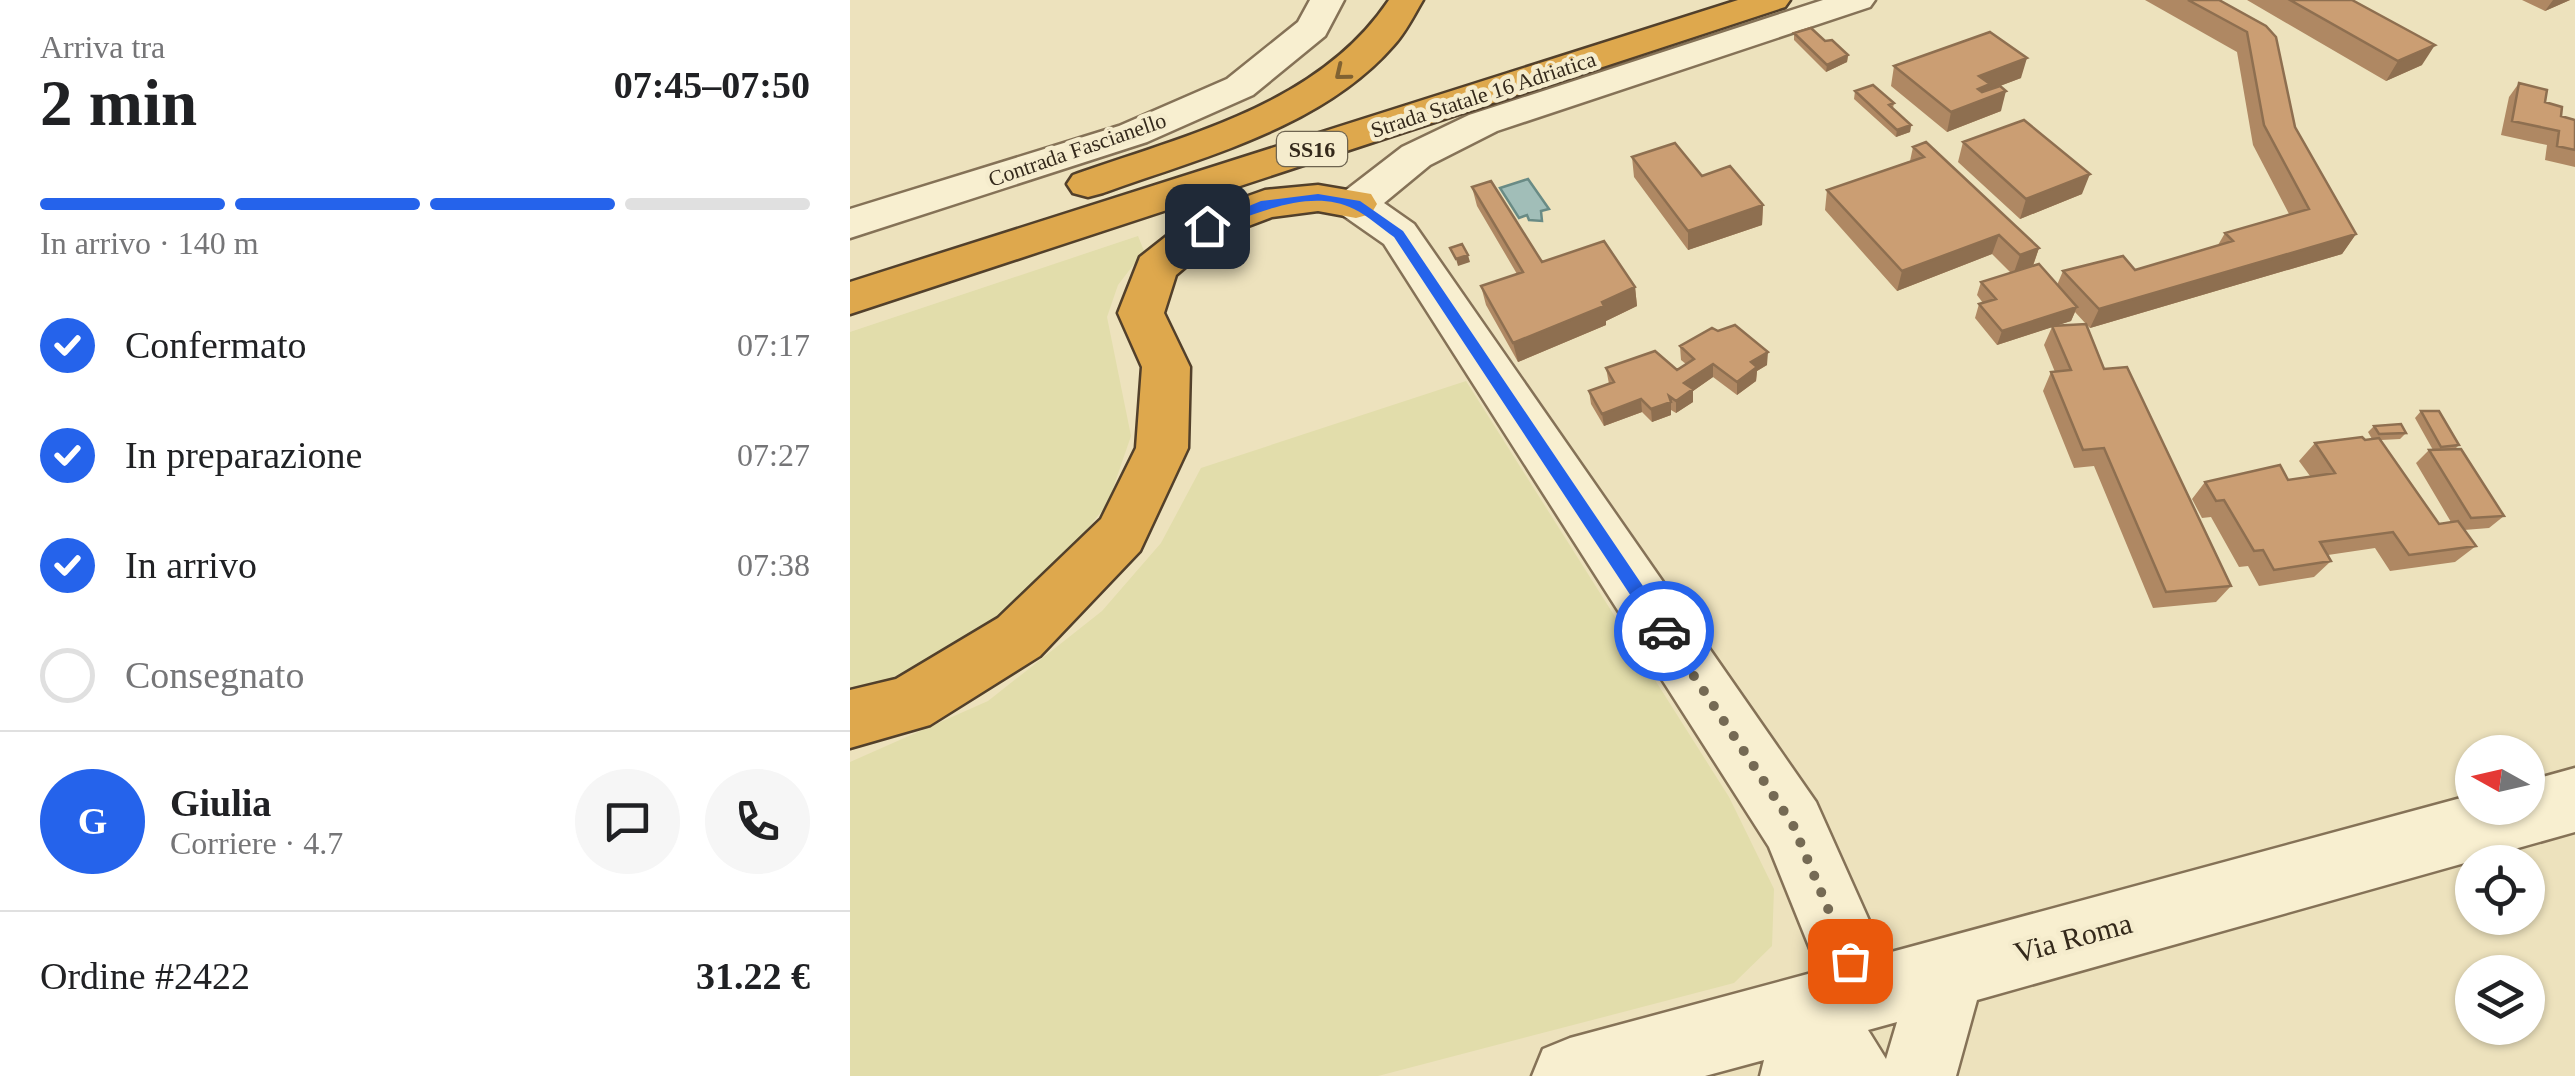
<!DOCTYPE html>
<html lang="it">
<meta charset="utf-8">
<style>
:root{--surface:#fff;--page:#f6f6f6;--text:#202124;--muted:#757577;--line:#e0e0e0;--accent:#2563eb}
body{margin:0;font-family:Georgia,serif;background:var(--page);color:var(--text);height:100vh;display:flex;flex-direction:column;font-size:38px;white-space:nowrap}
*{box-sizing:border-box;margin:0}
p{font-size:32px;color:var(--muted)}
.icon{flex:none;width:55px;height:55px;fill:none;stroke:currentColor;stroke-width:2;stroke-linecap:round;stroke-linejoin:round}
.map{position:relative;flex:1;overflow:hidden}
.panel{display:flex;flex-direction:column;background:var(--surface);width:850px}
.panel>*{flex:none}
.needle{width:65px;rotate:278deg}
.fabs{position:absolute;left:1605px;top:735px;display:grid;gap:20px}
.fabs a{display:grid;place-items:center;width:90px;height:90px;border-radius:50%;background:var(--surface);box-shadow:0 2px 8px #0004;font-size:50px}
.pin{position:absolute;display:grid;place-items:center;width:85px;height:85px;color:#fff;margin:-42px;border-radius:20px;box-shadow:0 5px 15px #0006}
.courier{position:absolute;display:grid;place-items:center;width:100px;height:100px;margin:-50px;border:8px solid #2563eb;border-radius:50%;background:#fff;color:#222;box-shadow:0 2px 12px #0007}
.head em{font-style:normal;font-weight:700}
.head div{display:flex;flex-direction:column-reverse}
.head{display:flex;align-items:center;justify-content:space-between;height:170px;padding:0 40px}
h1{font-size:65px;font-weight:700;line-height:75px}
.bar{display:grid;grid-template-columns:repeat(4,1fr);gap:15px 10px;align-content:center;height:120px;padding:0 40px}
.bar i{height:12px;border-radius:8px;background:var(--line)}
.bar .selected{background:var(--accent)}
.bar p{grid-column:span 4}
.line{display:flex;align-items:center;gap:25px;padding:0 40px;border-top:2px solid var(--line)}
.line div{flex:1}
.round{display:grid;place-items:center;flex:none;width:105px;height:105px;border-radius:52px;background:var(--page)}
ol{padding:0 40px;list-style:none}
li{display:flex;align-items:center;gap:30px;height:110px}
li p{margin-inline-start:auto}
li .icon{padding:10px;border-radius:50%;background:var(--accent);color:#fff;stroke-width:4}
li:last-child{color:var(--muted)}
li i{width:55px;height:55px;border:5px solid var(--line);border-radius:50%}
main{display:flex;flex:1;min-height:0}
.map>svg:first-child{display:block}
.farmland{fill:#e2ddab}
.water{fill:#a1beb8;stroke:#698b85;stroke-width:2.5}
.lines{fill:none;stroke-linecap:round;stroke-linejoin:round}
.minor-casing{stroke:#857257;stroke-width:5}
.highway-casing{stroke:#52402b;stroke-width:5}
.minor{fill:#f8efd0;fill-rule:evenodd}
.highway{fill:#dea84d;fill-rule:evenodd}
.wall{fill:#af8863;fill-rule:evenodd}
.shaded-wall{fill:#8e6f50}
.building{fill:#cb9e73;stroke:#8e6f50;stroke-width:2.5}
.oneway{stroke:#806232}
.route{fill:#2563eb}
.done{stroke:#756a54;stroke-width:10;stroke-dasharray:0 18}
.labels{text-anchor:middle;stroke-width:9;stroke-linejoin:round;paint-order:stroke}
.far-street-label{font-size:22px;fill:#34291b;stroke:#f5eccd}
.shield{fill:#f5eccd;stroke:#6e6450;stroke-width:2.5}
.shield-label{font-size:22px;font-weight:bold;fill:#34291b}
.near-street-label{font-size:30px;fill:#34291b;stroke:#f5eccd}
</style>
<main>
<section class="panel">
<div class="head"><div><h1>2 min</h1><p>Arriva tra</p></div><em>07:45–07:50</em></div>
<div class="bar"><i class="selected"></i><i class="selected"></i><i class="selected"></i><i></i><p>In arrivo · 140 m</p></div>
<ol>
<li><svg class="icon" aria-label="check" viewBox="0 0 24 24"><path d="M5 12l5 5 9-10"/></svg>Confermato<p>07:17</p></li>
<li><svg class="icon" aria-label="check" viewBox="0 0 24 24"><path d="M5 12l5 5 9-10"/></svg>In preparazione<p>07:27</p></li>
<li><svg class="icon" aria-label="check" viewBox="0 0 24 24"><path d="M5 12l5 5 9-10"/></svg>In arrivo<p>07:38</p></li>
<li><i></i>Consegnato</li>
</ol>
<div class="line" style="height:180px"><b class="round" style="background:var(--accent);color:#fff">G</b><div><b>Giulia</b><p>Corriere · 4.7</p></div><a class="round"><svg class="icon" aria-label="chat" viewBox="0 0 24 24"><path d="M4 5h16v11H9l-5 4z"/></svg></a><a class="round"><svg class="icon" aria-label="phone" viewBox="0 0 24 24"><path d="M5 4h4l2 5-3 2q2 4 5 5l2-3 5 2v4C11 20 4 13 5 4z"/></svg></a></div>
<div class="line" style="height:130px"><div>Ordine #2422</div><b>31.22 €</b></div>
</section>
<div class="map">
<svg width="1725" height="1076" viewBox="0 0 1725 1076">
<rect width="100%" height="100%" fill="#ede2bd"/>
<path class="farmland" d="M 288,236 L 294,251 L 268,285 L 257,317 L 281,436 L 258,503 L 202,574 L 119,640 L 14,691 L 0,693 L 0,332 Z
M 616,381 L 879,797 L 924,889 L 922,946 L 884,983 L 528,1076 L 0,1076 L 0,762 L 138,701 L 252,611 L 311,543 L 351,468 Z"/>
<path class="water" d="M 678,179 L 699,209 L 691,211 L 692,221 L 679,220 L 677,215 L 669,218 L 650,188 Z"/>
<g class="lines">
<g class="minor-casing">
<path id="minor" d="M 460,0 L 494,0 L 475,36 L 403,95 L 297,142 L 0,238 L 0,209 L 269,126 L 377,79 L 448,22 Z
M 973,0 L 1025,0 L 1020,7 L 647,131 L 580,165 L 534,203 L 564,224 L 966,802 L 1034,954 L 1622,795 L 1622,808 L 1678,808 L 1678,781 L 1725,768 L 1725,832 L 1127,1000 L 1106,1076 L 910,1076 L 914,1060 L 855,1076 L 682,1076 L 693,1049 L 720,1038 L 969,971 L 919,847 L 534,244 L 491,214 L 485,204 L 491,194 L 552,147 L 619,115 ZM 1047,1022 L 1036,1059 L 1018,1030 Z"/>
</g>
<g class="highway-casing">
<path id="highway" d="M 539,0 L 573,0 C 564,15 556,32 544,45 C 472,128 352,157 253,193 L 238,197 L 223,193 L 217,184 L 223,175 C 336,135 469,105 539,0 Z
M 888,0 L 940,0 L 935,7 L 0,314 L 0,282 Z
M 468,185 L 521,194 L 527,204 L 521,214 L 506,218 L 468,211 L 422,217 L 372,236 L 326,275 L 314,313 L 340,367 L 338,448 L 290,551 L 190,656 L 80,725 L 0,748 L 0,690 L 46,679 L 148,618 L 251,519 L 286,448 L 292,367 L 268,313 L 290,257 L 342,216 L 415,190 Z"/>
</g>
<use href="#minor" class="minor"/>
<use href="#highway" class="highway"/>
</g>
<path class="wall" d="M 1295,0 L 1369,0 L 1416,26 L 1445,127 L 1506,234 L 1492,254 L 1240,328 L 1236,324 L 1254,369 L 1381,586 L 1366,602 L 1303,608 L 1244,466 L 1224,468 L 1193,391 L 1201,372 L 1205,372 L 1194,345 L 1202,327 L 1147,345 L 1125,318 L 1129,304 L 1133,303 L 1127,295 L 1131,282 L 1161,273 L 1142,254 L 1047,291 L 975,210 L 977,190 L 1060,161 L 1063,147 L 1189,248 L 1183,266 L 1207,285 L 1213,271 L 1285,270 L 1368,245 L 1375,233 L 1439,214 L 1403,145 L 1387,52 ZM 1225,312 L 1236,324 L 1204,326 L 1221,321 Z
M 1397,0 L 1502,0 L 1572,65 L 1536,81 Z
M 1672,0 L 1720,0 L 1695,11 Z
M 944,33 L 975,41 L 998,55 L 997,62 L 976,72 L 944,40 Z
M 1044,66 L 1171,78 L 1150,86 L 1151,111 L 1097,132 L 1041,86 Z
M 1669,83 L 1711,116 L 1725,120 L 1725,167 L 1695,160 L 1697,145 L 1651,135 L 1659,97 Z
M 1005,91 L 1044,103 L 1043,108 L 1061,125 L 1060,132 L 1046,137 L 1004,99 Z
M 1113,142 L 1232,194 L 1170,219 L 1108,162 Z
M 782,157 L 852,176 L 913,205 L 912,225 L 838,250 L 784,177 Z
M 622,187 L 692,262 L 785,287 L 787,306 L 756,321 L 756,325 L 668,362 L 636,305 L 631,286 L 667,274 L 627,206 Z
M 830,346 L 917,365 L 907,371 L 906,381 L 887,395 L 863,377 L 843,391 L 843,402 L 826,413 L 821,410 L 821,415 L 802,422 L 792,412 L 754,426 L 741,404 L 739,391 L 759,384 L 756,368 L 827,370 L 836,364 L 831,360 Z
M 1571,411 L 1609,445 L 1605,449 L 1654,516 L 1639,528 L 1614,530 L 1626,546 L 1605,562 L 1540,571 L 1525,548 L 1478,555 L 1481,561 L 1464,577 L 1409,586 L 1398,566 L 1389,567 L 1361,517 L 1352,518 L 1342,499 L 1355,482 L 1438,480 L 1460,476 L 1449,461 L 1465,443 L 1522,439 L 1518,432 L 1524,426 L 1556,433 L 1550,439 L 1531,440 L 1589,524 L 1601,522 L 1566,463 L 1579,450 L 1583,450 L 1565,418 Z"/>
<path class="shaded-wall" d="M 1703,0 L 1720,0 L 1695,11 Z
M 1585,45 L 1572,65 L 1536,81 L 1548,61 Z
M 998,55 L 997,62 L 976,72 L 977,65 Z
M 1177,58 L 1171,78 L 1139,90 L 1156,91 L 1151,111 L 1097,132 L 1101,112 L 1129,76 Z
M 1061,125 L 1060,132 L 1046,137 L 1047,130 Z
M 1240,174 L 1232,194 L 1170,219 L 1176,199 Z
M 913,205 L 912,225 L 838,250 L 838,231 Z
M 1506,234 L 1492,254 L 1240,328 L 1249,309 Z
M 1149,235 L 1142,254 L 1047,291 L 1052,271 Z
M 1189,248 L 1182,268 L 1163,275 L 1170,255 Z
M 618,255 L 620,262 L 608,266 L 606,259 Z
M 785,287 L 787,306 L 756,321 L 756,325 L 668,362 L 663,343 Z
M 1227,307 L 1221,321 L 1147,345 L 1152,331 Z
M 918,352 L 917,365 L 907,371 L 906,381 L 887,395 L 887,382 L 901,362 Z
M 863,364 L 863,377 L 843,391 L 843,402 L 826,413 L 826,401 L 834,383 Z
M 791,399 L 792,412 L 754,426 L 752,414 Z
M 821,402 L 821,415 L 802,422 L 801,409 Z"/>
<path class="building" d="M 1338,0 L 1369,0 L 1416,26 L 1426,37 L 1445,127 L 1506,234 L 1249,309 L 1213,271 L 1273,256 L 1285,270 L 1383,241 L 1375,233 L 1459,209 L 1414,125 L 1397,32 Z
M 1440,0 L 1502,0 L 1585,45 L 1548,61 Z
M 961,28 L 975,41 L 982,40 L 998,55 L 977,65 L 944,33 Z
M 1140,32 L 1177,58 L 1129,76 L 1140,84 L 1128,89 L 1132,92 L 1150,86 L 1156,91 L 1101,112 L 1044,66 Z
M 1669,83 L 1697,90 L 1695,102 L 1712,107 L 1711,116 L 1725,120 L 1725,150 L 1707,146 L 1709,131 L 1662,121 Z
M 1023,85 L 1044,103 L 1039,105 L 1061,125 L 1047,130 L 1005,91 Z
M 1174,120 L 1240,174 L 1176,199 L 1113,142 Z
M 1076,142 L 1189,248 L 1170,255 L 1149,235 L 1052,271 L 977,190 L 1074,157 L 1063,147 Z
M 825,143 L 852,176 L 880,166 L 913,205 L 838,231 L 782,157 Z
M 641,181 L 692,262 L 754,241 L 785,287 L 752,302 L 754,306 L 663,343 L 631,286 L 673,272 L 622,187 Z
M 612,244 L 618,255 L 606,259 L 600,248 Z
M 1189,264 L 1227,307 L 1152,331 L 1129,304 L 1146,299 L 1131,282 Z
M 1236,324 L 1254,369 L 1277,367 L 1381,586 L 1316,592 L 1254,448 L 1233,450 L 1201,372 L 1221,370 L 1202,326 Z
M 885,325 L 918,352 L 901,362 L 907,367 L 887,382 L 863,364 L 834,383 L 843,389 L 826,401 L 819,396 L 821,402 L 801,409 L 791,399 L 752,414 L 739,391 L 764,382 L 756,368 L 805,351 L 827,370 L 844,359 L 830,346 L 862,328 L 868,331 Z
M 1571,411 L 1589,411 L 1609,445 L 1591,447 Z
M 1551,424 L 1556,433 L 1529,434 L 1524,426 Z
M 1512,437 L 1515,440 L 1529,438 L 1589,524 L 1608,521 L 1626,546 L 1559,555 L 1543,532 L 1470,542 L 1481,561 L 1424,570 L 1413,550 L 1404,551 L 1374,500 L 1366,501 L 1355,482 L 1430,465 L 1438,480 L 1485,473 L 1465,443 Z
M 1611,449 L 1654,516 L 1621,518 L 1579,450 Z"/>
<defs><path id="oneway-chevron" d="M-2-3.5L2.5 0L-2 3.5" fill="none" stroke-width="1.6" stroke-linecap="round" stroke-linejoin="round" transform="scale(2.5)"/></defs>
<use class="oneway" href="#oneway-chevron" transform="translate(492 73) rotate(141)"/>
<path class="route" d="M 468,194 L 510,201 L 553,231 L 820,626 L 820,637 L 808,637 L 544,237 C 531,228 518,216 504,209 C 458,186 401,217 357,231 L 351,226 L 411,201 Z"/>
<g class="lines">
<path class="done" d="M 814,631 L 943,825 L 1000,961"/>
</g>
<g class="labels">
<g class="far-street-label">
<text transform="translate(633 94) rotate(-18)" y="8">Strada Statale 16 Adriatica</text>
<text transform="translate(227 149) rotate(-19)" y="8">Contrada Fascianello</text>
</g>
<rect class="shield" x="427" y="132" width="70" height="34" rx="8"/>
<g class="shield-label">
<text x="462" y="157">SS16</text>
</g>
<g class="near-street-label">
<text transform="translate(1223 938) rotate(-15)" y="10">Via Roma</text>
</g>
</g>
</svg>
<div class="fabs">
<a><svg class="needle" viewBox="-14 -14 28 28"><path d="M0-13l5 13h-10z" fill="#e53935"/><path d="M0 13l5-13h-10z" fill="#757577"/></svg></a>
<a><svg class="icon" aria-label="locate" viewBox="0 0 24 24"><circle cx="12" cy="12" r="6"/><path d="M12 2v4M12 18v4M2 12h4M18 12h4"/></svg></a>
<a><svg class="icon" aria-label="layers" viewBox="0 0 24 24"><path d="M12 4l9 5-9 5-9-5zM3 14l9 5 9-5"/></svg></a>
</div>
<div class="pin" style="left:1000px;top:961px;background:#ea580c"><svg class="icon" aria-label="bag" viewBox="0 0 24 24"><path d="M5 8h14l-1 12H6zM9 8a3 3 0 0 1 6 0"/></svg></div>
<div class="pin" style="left:357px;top:226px;background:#1f2937"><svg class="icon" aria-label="home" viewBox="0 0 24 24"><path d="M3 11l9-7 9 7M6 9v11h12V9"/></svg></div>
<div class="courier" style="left:814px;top:631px"><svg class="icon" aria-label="car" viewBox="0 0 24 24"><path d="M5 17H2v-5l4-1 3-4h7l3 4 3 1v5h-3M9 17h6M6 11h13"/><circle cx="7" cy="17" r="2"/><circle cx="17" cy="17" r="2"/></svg></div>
</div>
</main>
